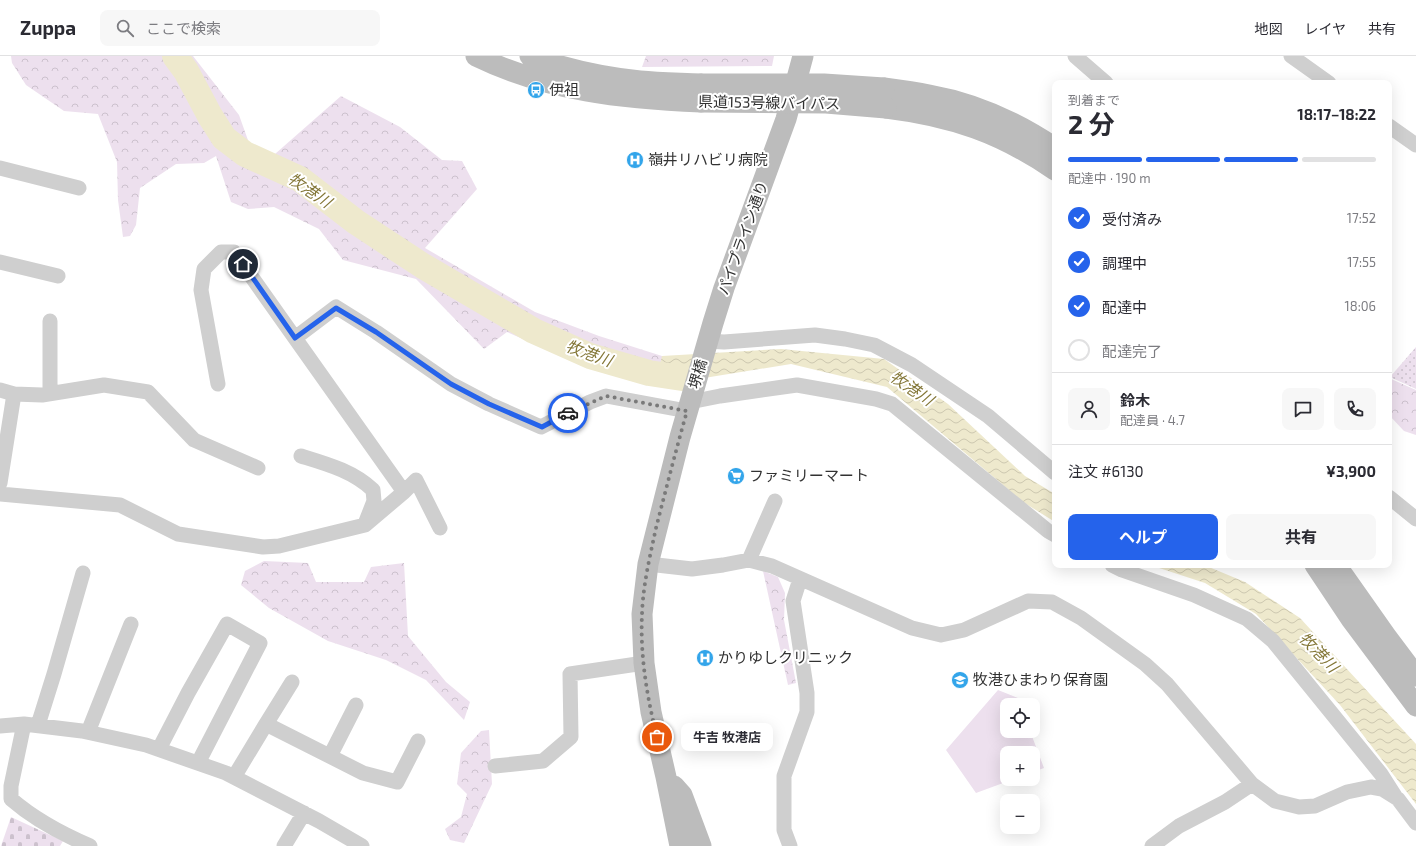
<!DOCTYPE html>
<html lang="ja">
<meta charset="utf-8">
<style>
:root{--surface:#fff;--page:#f7f7f7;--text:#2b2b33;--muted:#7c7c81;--line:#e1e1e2;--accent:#2563eb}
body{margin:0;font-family:"Exo 2","Noto Sans JP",sans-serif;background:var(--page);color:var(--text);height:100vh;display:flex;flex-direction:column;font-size:15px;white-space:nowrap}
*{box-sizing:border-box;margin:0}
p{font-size:13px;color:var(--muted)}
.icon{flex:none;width:22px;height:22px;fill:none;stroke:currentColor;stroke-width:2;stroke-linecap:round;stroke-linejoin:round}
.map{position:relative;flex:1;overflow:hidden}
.sheet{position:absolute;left:1052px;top:24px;width:340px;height:488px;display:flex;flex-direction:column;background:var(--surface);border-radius:8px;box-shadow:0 4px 16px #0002}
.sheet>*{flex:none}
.tools{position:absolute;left:1000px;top:642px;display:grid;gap:8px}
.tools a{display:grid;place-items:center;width:40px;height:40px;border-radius:8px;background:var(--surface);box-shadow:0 4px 16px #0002;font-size:20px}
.pin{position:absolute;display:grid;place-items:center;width:34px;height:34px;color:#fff;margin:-17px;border:2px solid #fff;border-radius:50%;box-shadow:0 1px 4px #0007}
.courier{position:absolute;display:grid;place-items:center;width:40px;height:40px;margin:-20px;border:3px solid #2563eb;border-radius:50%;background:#fff;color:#222;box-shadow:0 1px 5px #0007}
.bubble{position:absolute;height:28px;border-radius:8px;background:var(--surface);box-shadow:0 4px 16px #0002;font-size:13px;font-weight:700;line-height:28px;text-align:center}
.headline em{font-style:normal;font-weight:700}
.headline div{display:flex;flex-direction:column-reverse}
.headline{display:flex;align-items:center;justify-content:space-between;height:68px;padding:0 16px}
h1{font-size:26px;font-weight:700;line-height:30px}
.bar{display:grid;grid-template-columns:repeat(4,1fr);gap:6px 4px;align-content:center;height:48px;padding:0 16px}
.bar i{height:5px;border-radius:3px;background:var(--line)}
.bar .active{background:var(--accent)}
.bar p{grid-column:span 4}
.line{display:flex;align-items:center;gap:10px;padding:0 16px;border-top:1px solid var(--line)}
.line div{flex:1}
.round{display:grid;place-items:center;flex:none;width:42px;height:42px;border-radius:8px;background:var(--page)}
ol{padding:0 16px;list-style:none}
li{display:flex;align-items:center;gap:12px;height:44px}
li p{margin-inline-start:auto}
li .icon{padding:4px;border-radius:50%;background:var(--accent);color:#fff;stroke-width:4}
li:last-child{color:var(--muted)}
li i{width:22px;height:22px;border:2px solid var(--line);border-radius:50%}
.button{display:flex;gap:8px;margin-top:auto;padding:8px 16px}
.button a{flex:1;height:46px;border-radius:8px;background:var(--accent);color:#fff;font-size:16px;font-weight:700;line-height:46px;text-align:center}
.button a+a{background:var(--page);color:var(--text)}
header{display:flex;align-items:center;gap:24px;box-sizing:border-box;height:56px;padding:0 20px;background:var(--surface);border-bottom:1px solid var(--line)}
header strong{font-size:19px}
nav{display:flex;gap:22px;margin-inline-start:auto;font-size:14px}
.search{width:280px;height:36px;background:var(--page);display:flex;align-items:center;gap:10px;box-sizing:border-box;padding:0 14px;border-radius:8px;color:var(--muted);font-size:15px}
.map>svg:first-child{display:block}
.grass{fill:url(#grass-dots)}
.forest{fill:url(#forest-crowns)}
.cemetery{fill:url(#cemetery-stones)}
.green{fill:#ede0ee}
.water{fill:url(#water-waves)}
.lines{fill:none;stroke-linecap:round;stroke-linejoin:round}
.river{stroke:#eee9cd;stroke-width:26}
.street{stroke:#cfcfcf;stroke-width:15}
.secondary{stroke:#bcbcbc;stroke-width:21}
.secondary-bridge{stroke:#bcbcbc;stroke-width:21}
.done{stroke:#7a7a7a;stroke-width:4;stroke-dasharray:0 7.2}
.route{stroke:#2563eb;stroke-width:5}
.labels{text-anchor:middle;stroke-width:4;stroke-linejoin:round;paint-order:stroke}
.poi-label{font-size:15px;fill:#323232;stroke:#fff;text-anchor:start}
.street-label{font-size:15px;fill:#323232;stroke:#fff}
.water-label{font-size:16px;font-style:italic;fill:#837636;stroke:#fff}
</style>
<header>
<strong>Zuppa</strong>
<div class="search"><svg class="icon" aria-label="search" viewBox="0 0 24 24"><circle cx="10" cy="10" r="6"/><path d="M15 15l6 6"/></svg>ここで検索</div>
<nav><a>地図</a><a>レイヤ</a><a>共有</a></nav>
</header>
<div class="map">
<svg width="1416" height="790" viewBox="0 0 1416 790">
<defs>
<pattern id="grass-dots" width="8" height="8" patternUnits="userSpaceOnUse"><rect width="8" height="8" fill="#ede0ee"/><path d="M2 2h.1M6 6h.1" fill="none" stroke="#ccc1cd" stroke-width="1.8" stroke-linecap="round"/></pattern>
<pattern id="forest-crowns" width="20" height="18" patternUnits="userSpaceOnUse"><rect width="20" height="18" fill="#ede0ee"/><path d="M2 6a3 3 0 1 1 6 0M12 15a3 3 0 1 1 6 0" fill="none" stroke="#ccc1cd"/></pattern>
<pattern id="cemetery-stones" width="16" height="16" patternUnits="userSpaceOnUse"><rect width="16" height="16" fill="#ede0ee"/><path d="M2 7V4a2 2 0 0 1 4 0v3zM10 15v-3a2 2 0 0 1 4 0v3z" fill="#ccc1cd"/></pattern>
<pattern id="water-waves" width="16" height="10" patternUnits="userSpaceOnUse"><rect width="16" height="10" fill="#eee9cd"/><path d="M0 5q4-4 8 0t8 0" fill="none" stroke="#cdc8b0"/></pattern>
</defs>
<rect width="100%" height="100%" fill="#fff"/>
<path class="grass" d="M 1416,291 L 1416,333 L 1390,321 Z"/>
<path class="forest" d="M 11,0 L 193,0 L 239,59 L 249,87 L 275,98 L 341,40 L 400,71 L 442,104 L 462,105 L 477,133 L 425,192 L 535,256 L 599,280 L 662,300 L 663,307 L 622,303 L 564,281 L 555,297 L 507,276 L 484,293 L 416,223 L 343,204 L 319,173 L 274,151 L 248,153 L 231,146 L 216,100 L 204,107 L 176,108 L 140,132 L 136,169 L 130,180 L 123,181 L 118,144 L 117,106 L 98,58 L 64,55 L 26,29 L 12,7 Z
M 646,0 L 774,0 L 772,10 L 642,11 Z
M 1389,322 L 1416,334 L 1416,379 L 1404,375 L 1389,359 Z
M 264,505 L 308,507 L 316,526 L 364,526 L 371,511 L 404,507 L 408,580 L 446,626 L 470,646 L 464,664 L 426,624 L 386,604 L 328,585 L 269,552 L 241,529 L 245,515 Z
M 763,515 L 778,521 L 785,537 L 784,564 L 796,627 L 788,629 Z
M 489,674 L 492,728 L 464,787 L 450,784 L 445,773 L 461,761 L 467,738 L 457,728 L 461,697 L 481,675 Z"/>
<path class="cemetery" d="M 11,761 L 63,785 L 60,790 L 1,790 Z"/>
<path class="green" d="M 998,634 L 1018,642 L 1020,649 L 1007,649 L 1007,675 L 1030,675 L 1044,712 L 1033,716 L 1033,697 L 1007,697 L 1007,723 L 1014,723 L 976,737 L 946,694 Z"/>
<path class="water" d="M 781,293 L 884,303 L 948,348 L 1025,420 L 1055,438 L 1055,466 L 1023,446 L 887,331 L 791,308 L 655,330 L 662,300 Z
M 1150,509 L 1204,509 L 1245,526 L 1300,562 L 1416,688 L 1416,748 L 1340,649 L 1256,558 L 1205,527 Z"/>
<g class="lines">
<path class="river" d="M 175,0 L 186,15 L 210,60 L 224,82 L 245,98 L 300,123 L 356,166 L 423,210 L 534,275 L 590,300 L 649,317 L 682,322 L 692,320"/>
<path class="street" d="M 1075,0 L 1106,27
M 1291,0 L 1329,27
M 1389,70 L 1416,89
M 0,112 L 79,132
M 0,206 L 58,220
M 295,282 L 336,251 L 376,276 L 451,328 L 489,348 L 541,371 L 590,346 L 606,340 L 687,355
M 708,285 L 724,286 L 815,279 L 845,283 L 874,289 L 912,309 L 988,360 L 1055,417
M 218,328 L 201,234 L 204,213 L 221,196 L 234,196 L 404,436
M 0,334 L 14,338 L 42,339 L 104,329 L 148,336 L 194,384 L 258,412
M 50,337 L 50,265
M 690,346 L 720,340 L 797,329 L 876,343 L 892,348 L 1048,475 L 1055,479
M 301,400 C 327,408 353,415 373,434 L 374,445 L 365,468
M 0,427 L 14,338
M 0,438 L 120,449 L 178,478 L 263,491 L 279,490 L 365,469 L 404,436 L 416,424 L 440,472
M 1389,441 L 1416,463
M 749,504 L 775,445
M 648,508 L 692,513 L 723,509 L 749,504 L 772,510 L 912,572 L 941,579 L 964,574 L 1028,545 L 1052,546 L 1081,562 L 1145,608 L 1167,628 L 1252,728 L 1275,745 L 1299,751 L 1315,750 L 1347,736 L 1371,731 L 1382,733 L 1398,743 L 1416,767
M 1112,509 L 1122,514 L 1194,539 L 1247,563 L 1273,585 L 1381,718 L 1395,740
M 24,668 L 11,730 L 11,743 C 34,763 62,778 90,790
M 266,668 L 292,626
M 38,669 L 54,618 L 83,517
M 0,670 L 24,668 L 82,675 L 146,689 L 226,717 L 319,765 L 362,790
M 88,676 L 131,568
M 159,693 L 188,637 L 227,568 L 260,587 L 198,707
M 330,700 L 356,649
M 495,710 L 543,705 L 571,681 L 570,618 L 644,607
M 234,721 L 266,668 L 363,717 L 397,726 L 418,685
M 284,790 L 304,757
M 790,790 L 784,774 L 784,720 L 807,656 L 807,637 L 793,545 L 800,523
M 1152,790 L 1179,770 L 1225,746 L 1252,728"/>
<path class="secondary" d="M 476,0 C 548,35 623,43 701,46
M 530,0 C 565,13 602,21 640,25 C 660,27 681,27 701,28
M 884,32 C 899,34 914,36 929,39 C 974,47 1018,67 1055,92
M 886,52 C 952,60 1001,77 1055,114
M 1315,509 L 1351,563 L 1416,650
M 1336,509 L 1386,580 L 1416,620
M 674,730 L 682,739 L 701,790
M 680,790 L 666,721 L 651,656 L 644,607 L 642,558 L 648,508 L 680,381 L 713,267 L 724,232 L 786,63 L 803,0"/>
<path class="secondary-bridge" d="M 701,28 L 824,28 L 884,32
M 701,46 L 826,47 L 886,52"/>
</g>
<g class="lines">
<path class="done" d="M 568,357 L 606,340 L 687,355 C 676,394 666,433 656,472 C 650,500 643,529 642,558 C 640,600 647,641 657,681"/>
<path class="route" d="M 243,208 L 295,282 L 336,252 L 376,276 L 451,328 L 489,348 L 542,371 L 568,357"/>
</g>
<defs>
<g id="bus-disc" transform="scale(0.9)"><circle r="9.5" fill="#33a5ea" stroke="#fff"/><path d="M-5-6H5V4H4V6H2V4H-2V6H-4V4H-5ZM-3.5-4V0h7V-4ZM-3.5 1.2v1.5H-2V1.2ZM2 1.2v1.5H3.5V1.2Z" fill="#fff"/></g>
<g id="hospital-disc" transform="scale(0.9)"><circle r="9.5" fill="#33a5ea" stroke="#fff"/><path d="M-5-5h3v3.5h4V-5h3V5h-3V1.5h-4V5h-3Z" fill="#fff"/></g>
<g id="supermarket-disc" transform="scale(0.9)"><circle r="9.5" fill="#33a5ea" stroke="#fff"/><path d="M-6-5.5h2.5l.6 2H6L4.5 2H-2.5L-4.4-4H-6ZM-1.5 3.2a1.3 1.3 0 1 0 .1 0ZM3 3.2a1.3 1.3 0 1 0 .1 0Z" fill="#fff"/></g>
<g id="school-disc" transform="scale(0.9)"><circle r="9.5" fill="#33a5ea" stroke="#fff"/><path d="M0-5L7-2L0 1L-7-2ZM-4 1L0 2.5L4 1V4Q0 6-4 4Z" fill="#fff"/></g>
</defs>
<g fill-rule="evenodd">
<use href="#bus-disc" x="536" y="34"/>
<use href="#hospital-disc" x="635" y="104"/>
<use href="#supermarket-disc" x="736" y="420"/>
<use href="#hospital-disc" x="705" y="602"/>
<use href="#school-disc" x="960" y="624"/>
</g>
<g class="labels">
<g class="poi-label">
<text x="549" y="39">伊祖</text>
<text x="648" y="109">嶺井リハビリ病院</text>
<text x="749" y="425">ファミリーマート</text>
<text x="718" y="607">かりゆしクリニック</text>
<text x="973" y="629">牧港ひまわり保育園</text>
</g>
<g class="street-label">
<text transform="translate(769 47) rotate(1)" y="5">県道153号線バイパス</text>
<text transform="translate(743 182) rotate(-70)" y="5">パイプライン通り</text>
<text transform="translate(698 318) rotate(-74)" y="5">堺橋</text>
</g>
<g class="water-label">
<text transform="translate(310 134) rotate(34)" y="6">牧港川</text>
<text transform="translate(589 297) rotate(20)" y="6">牧港川</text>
<text transform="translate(912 332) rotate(34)" y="6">牧港川</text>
<text transform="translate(1319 596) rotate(46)" y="6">牧港川</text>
</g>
</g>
</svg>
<div class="tools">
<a><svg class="icon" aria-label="locate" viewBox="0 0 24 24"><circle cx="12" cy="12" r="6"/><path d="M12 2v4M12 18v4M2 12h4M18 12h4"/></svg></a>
<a>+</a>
<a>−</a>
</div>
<div class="pin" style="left:657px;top:681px;background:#ea580c"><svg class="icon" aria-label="bag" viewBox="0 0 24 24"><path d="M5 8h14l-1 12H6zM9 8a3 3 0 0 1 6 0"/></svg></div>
<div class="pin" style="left:243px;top:208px;background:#1f2937"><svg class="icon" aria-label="home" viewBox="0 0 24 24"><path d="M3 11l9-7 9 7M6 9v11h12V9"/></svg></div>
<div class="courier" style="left:568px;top:357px"><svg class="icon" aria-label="car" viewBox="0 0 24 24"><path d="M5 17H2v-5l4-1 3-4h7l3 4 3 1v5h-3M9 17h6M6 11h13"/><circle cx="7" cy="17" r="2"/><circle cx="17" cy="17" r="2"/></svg></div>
<div class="bubble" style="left:681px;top:667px;width:92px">牛吉 牧港店</div>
<section class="sheet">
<div class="headline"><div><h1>2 分</h1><p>到着まで</p></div><em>18:17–18:22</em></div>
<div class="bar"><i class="active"></i><i class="active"></i><i class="active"></i><i></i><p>配達中 · 190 m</p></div>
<ol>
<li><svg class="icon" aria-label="check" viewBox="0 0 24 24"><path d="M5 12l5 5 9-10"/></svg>受付済み<p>17:52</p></li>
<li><svg class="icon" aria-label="check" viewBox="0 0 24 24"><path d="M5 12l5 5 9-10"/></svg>調理中<p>17:55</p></li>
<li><svg class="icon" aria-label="check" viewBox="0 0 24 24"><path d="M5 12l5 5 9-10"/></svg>配達中<p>18:06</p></li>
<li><i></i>配達完了</li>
</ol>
<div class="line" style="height:72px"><a class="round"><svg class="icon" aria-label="person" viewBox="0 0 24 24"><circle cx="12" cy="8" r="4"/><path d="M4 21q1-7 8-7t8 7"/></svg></a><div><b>鈴木</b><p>配達員 · 4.7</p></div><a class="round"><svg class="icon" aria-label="chat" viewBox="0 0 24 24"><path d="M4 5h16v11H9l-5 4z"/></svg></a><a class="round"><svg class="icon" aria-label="phone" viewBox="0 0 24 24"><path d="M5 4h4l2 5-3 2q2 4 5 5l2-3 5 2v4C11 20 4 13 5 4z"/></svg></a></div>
<div class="line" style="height:52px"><div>注文 #6130</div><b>¥3,900</b></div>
<div class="button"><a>ヘルプ</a><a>共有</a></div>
</section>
</div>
